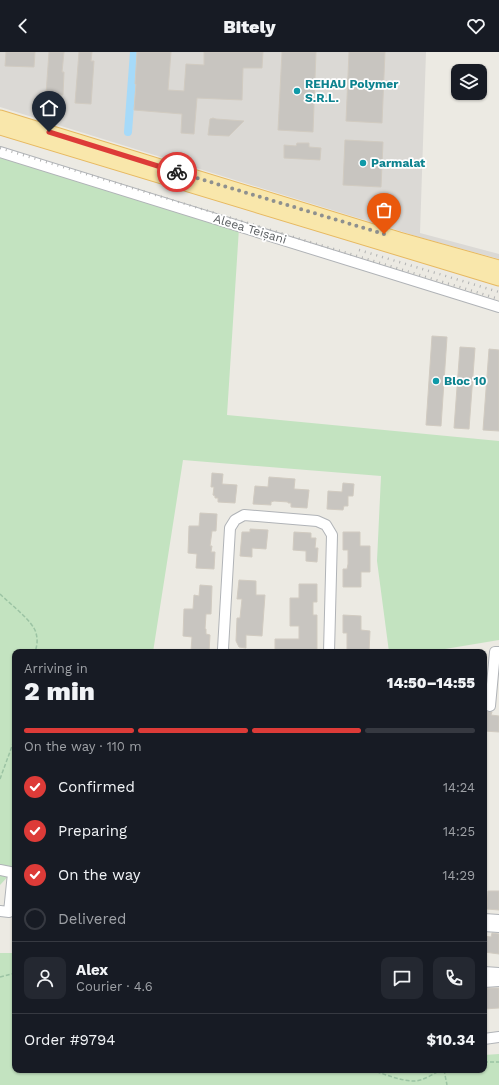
<!DOCTYPE html>
<meta charset="utf-8">
<style>
:root{--surface:#171b24;--page:#242831;--text:#f1f3f6;--muted:#9ea1a6;--line:#363941;--accent:#dd3b38}
body{margin:0;font-family:"Work Sans",sans-serif;background:var(--page);color:var(--text);height:100vh;display:flex;flex-direction:column;font-size:15px;white-space:nowrap}
*{box-sizing:border-box;margin:0}
p{font-size:13px;color:var(--muted)}
.icon{flex:none;width:22px;height:22px;fill:none;stroke:currentColor;stroke-width:2;stroke-linecap:round;stroke-linejoin:round}
.map{position:relative;flex:1;overflow:hidden}
.panel{position:absolute;left:12px;top:597px;width:475px;height:424px;display:flex;flex-direction:column;background:var(--surface);border-radius:8px;box-shadow:0 1px 3px #0004}
.panel>*{flex:none}
.tools{position:absolute;left:451px;top:12px;display:grid;gap:8px}
.tools a{display:grid;place-items:center;width:36px;height:36px;border-radius:8px;background:var(--surface);box-shadow:0 1px 3px #0004;font-size:20px}
.pin{position:absolute;display:grid;place-items:center;width:34px;height:34px;color:#fff;margin:-41px -17px;border-radius:50% 50% 50% 0;rotate:-45deg;box-shadow:0 0 4px #0007}
.pin .icon{rotate:45deg}
.courier{position:absolute;display:grid;place-items:center;width:40px;height:40px;margin:-20px;border:3px solid #dd3b38;border-radius:50%;background:#fff;color:#222;box-shadow:0 1px 5px #0007}
.headline em{font-style:normal;font-weight:800}
.headline div{display:flex;flex-direction:column-reverse}
.headline{display:flex;align-items:center;justify-content:space-between;height:68px;padding:0 12px}
h1{font-size:26px;font-weight:800;line-height:30px}
.bar{display:grid;grid-template-columns:repeat(4,1fr);gap:6px 4px;align-content:center;height:48px;padding:0 12px}
.bar i{height:5px;border-radius:3px;background:var(--line)}
.bar .current{background:var(--accent)}
.bar p{grid-column:span 4}
.line{display:flex;align-items:center;gap:10px;padding:0 12px;border-top:1px solid var(--line)}
.line div{flex:1}
.round{display:grid;place-items:center;flex:none;width:42px;height:42px;border-radius:8px;background:var(--page)}
ol{padding:0 12px;list-style:none}
li{display:flex;align-items:center;gap:12px;height:44px}
li p{margin-inline-start:auto}
li .icon{padding:4px;border-radius:50%;background:var(--accent);color:#fff;stroke-width:4}
li:last-child{color:var(--muted)}
li i{width:22px;height:22px;border:2px solid var(--line);border-radius:50%}
header{display:flex;justify-content:space-between;align-items:center;height:52px;padding:0 12px;background:var(--surface);font-size:18px;font-weight:800}
.map>svg:first-child{display:block}
.industrial{fill:#dbd9d5}
.green{fill:#c3e3c0}
.lines{fill:none;stroke-linecap:round;stroke-linejoin:round}
.canal{stroke:#a6daf9;stroke-width:8}
.building{fill:#c8c5c0;stroke:#d1cbc1}
.minor-casing{stroke:#b0b3b7;stroke-width:12}
.major-casing{stroke:#e7b961;stroke-width:15}
.path{stroke:#9bc3a3;stroke-width:1.5;stroke-dasharray:4 2;stroke-linecap:butt}
.minor{stroke:#fff;stroke-width:10}
.major{stroke:#f9e7ab;stroke-width:13}
.rail{stroke:#b1b2b2;stroke-width:2.5;stroke-dasharray:1 5;stroke-linecap:butt}
.done{stroke:#8e908f;stroke-width:4;stroke-dasharray:0 7.2}
.route{stroke:#dd3b38;stroke-width:5}
.culture-dot{fill:#0f9aa8;stroke:#fff;stroke-width:1.5}
.labels{text-anchor:middle;stroke-width:3.5;stroke-linejoin:round;paint-order:stroke}
.culture-label{font-size:12px;font-weight:bold;fill:#0d838f;stroke:#fff;text-anchor:start}
.street-label{font-size:12px;fill:#5b5f62;stroke:#fff}
</style>
<header><svg class="icon" aria-label="back" viewBox="0 0 24 24"><path d="M15 5l-7 7 7 7"/></svg>Bitely<svg class="icon" aria-label="heart" viewBox="0 0 24 24"><path d="M12 20l-8-8c-3-5 5-10 8-4 3-6 11-1 8 4z"/></svg></header>
<div class="map">
<svg width="499" height="1033" viewBox="0 0 499 1033">
<rect width="100%" height="100%" fill="#eceae3"/>
<path class="industrial" d="M 0,0 L 426,0 L 420,181 L 499,202 L 499,207 L 419,185 L 0,55 Z"/>
<path class="green" d="M 0,102 L 239,176 L 227,363 L 499,389 L 499,588 L 427,600 L 389,600 L 377,509 L 381,424 L 183,408 L 153,600 L 15,600 L 15,817 L 0,833 Z
M 0,901 L 15,901 L 15,1018 L 484,1018 L 484,1003 L 499,1002 L 499,1033 L 0,1033 Z"/>
<g class="lines">
<path class="canal" d="M 128,80 L 134,0"/>
</g>
<path class="building" d="M 6,0 L 35,0 L 34,15 L 5,14 Z
M 49,0 L 64,0 L 62,20 L 64,20 L 63,43 L 46,42 Z
M 79,0 L 92,0 L 91,9 L 94,9 L 91,52 L 75,51 Z
M 137,0 L 171,0 L 168,38 L 184,39 L 186,12 L 204,13 L 204,0 L 263,0 L 262,16 L 243,16 L 242,48 L 197,46 L 194,82 L 181,81 L 182,62 L 134,58 L 136,32 L 135,32 Z
M 282,0 L 316,0 L 313,80 L 278,78 Z
M 349,0 L 385,0 L 382,71 L 346,69 Z
M 213,66 L 216,67 L 244,69 L 229,84 L 208,83 L 210,67 Z
M 345,88 L 383,90 L 381,135 L 343,133 Z
M 297,91 L 309,91 L 309,95 L 321,96 L 320,108 L 284,106 L 284,93 L 296,94 Z
M 432,284 L 447,285 L 441,374 L 426,373 Z
M 460,295 L 475,296 L 469,377 L 454,376 Z
M 489,297 L 499,298 L 499,379 L 483,378 Z
M 212,421 L 223,422 L 222,432 L 237,433 L 235,451 L 218,450 L 218,446 L 215,446 L 215,444 L 213,443 L 214,435 L 211,435 Z
M 269,425 L 295,427 L 294,437 L 309,438 L 307,456 L 291,455 L 291,451 L 288,451 L 288,450 L 274,449 L 271,450 L 271,453 L 253,452 L 255,434 L 268,435 Z
M 343,431 L 354,432 L 353,444 L 348,444 L 348,454 L 344,454 L 343,458 L 327,457 L 328,439 L 342,440 Z
M 200,461 L 217,462 L 216,479 L 212,479 L 210,494 L 212,494 L 211,500 L 215,500 L 214,517 L 196,516 L 197,502 L 188,501 L 189,474 L 199,474 Z
M 250,477 L 268,478 L 266,497 L 252,496 L 252,505 L 240,504 L 242,480 L 250,480 Z
M 294,480 L 311,481 L 311,486 L 316,486 L 315,496 L 318,496 L 317,510 L 306,509 L 306,499 L 293,498 Z
M 343,480 L 360,480 L 360,494 L 370,494 L 370,520 L 361,520 L 361,535 L 343,535 L 343,517 L 347,517 L 348,512 L 348,498 L 343,498 Z
M 239,528 L 256,529 L 256,543 L 265,543 L 262,584 L 246,583 L 246,596 L 239,595 L 236,589 L 237,566 L 240,566 L 242,547 L 237,547 Z
M 299,532 L 317,532 L 317,550 L 313,550 L 313,563 L 317,563 L 317,600 L 275,600 L 275,587 L 299,587 L 299,574 L 290,574 L 290,546 L 299,546 Z
M 200,533 L 212,534 L 211,562 L 206,562 L 205,577 L 206,577 L 206,582 L 210,583 L 209,600 L 191,599 L 192,585 L 183,584 L 184,557 L 193,557 L 194,543 L 199,544 Z
M 343,563 L 361,564 L 361,578 L 370,579 L 369,600 L 347,600 L 347,581 L 343,581 Z
M 484,659 L 492,660 L 491,663 L 499,664 L 499,680 L 484,679 Z
M 488,839 L 499,839 L 499,858 L 487,857 Z
M 492,881 L 499,882 L 499,902 L 484,900 L 484,884 L 491,885 Z
M 484,936 L 499,936 L 499,956 L 484,957 Z"/>
<g class="lines">
<g class="minor-casing">
<path id="minor" d="M 0,100 L 499,255
M 224,600 L 223,597 L 230,476 L 235,468 L 244,463 L 317,469 L 326,473 L 332,483 L 329,600
M 490,654 L 495,600 L 499,600
M 0,818 L 15,821
M 0,859 L 9,860 L 13,821
M 484,867 L 499,868
M 484,874 L 499,875
M 484,920 L 499,921
M 484,930 L 499,929
M 484,987 L 499,985"/>
</g>
<g class="major-casing">
<path id="major" d="M 0,65 L 399,187 L 499,215
M 0,76 L 499,227"/>
</g>
<path class="path" d="M 0,542 C 10,552 33,569 36,581 C 38,588 37,594 35,600
M 0,727 L 15,686
M 0,925 L 15,921
M 484,1010 L 499,1010
M 371,1018 C 385,1022 400,1029 414,1029 C 423,1029 433,1022 441,1018
M 444,1018 L 447,1033"/>
<use href="#minor" class="minor"/>
<use href="#major" class="major"/>
<path class="rail" d="M 0,96 L 499,247
M 359,198 L 499,240"/>
</g>
<g class="lines">
<path class="done" d="M 177,120 L 384,182"/>
<path class="route" d="M 49,80 L 177,120"/>
</g>
<g class="culture-dot">
<circle cx="297" cy="39" r="4"/>
<circle cx="363" cy="111" r="4"/>
<circle cx="436" cy="329" r="4"/>
</g>
<g class="labels">
<g class="culture-label">
<text x="305" y="36">REHAU Polymer<tspan x="305" dy="14">S.R.L.</tspan></text>
<text x="371" y="115">Parmalat</text>
<text x="444" y="333">Bloc 10</text>
</g>
<g class="street-label">
<text transform="translate(250 177) rotate(17)" y="4">Aleea Teișani</text>
</g>
</g>
</svg>
<div class="tools">
<a><svg class="icon" aria-label="layers" viewBox="0 0 24 24"><path d="M12 4l9 5-9 5-9-5zM3 14l9 5 9-5"/></svg></a>
</div>
<div class="pin" style="left:384px;top:182px;background:#ea580c"><svg class="icon" aria-label="bag" viewBox="0 0 24 24"><path d="M5 8h14l-1 12H6zM9 8a3 3 0 0 1 6 0"/></svg></div>
<div class="pin" style="left:49px;top:80px;background:#1f2937"><svg class="icon" aria-label="home" viewBox="0 0 24 24"><path d="M3 11l9-7 9 7M6 9v11h12V9"/></svg></div>
<div class="courier" style="left:177px;top:120px"><svg class="icon" aria-label="bike" viewBox="0 0 24 24"><circle cx="6" cy="16" r="4"/><circle cx="18" cy="16" r="4"/><path d="M6 16l4-8h5l3 8M10 8l3 8H6M13 5h3"/></svg></div>
<section class="panel">
<div class="headline"><div><h1>2 min</h1><p>Arriving in</p></div><em>14:50–14:55</em></div>
<div class="bar"><i class="current"></i><i class="current"></i><i class="current"></i><i></i><p>On the way · 110 m</p></div>
<ol>
<li><svg class="icon" aria-label="check" viewBox="0 0 24 24"><path d="M5 12l5 5 9-10"/></svg>Confirmed<p>14:24</p></li>
<li><svg class="icon" aria-label="check" viewBox="0 0 24 24"><path d="M5 12l5 5 9-10"/></svg>Preparing<p>14:25</p></li>
<li><svg class="icon" aria-label="check" viewBox="0 0 24 24"><path d="M5 12l5 5 9-10"/></svg>On the way<p>14:29</p></li>
<li><i></i>Delivered</li>
</ol>
<div class="line" style="height:72px"><a class="round"><svg class="icon" aria-label="person" viewBox="0 0 24 24"><circle cx="12" cy="8" r="4"/><path d="M4 21q1-7 8-7t8 7"/></svg></a><div><b>Alex</b><p>Courier · 4.6</p></div><a class="round"><svg class="icon" aria-label="chat" viewBox="0 0 24 24"><path d="M4 5h16v11H9l-5 4z"/></svg></a><a class="round"><svg class="icon" aria-label="phone" viewBox="0 0 24 24"><path d="M5 4h4l2 5-3 2q2 4 5 5l2-3 5 2v4C11 20 4 13 5 4z"/></svg></a></div>
<div class="line" style="height:52px"><div>Order #9794</div><b>$10.34</b></div>
</section>
</div>
